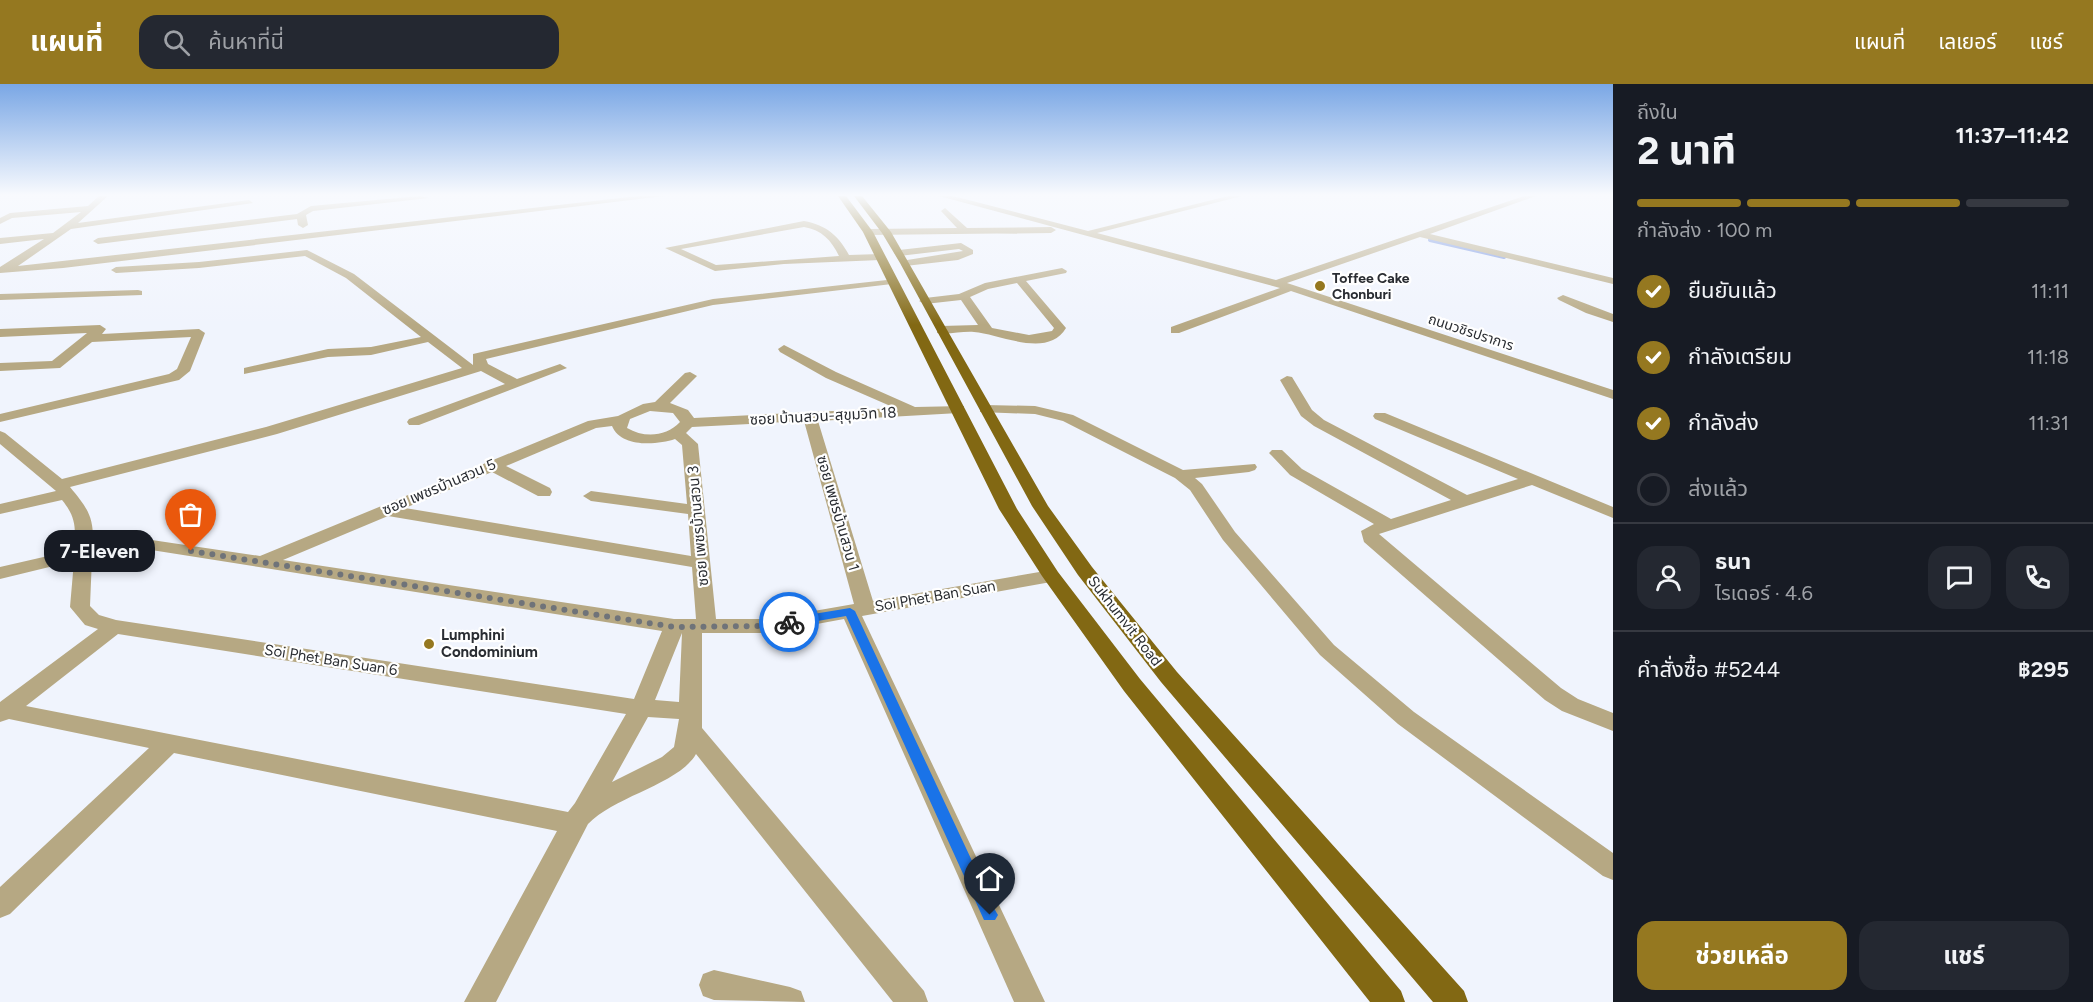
<!DOCTYPE html>
<html lang="th">
<meta charset="utf-8">
<style>
:root{--surface:#171b24;--page:#242831;--text:#f1f3f6;--muted:#9ea1a6;--line:#363941;--accent:#957820}
body{margin:0;font-family:Figtree,"Noto Sans Thai",sans-serif;background:var(--page);color:var(--text);height:100vh;display:flex;flex-direction:column;font-size:22px;white-space:nowrap}
*{box-sizing:border-box;margin:0}
p{font-size:20px;color:var(--muted)}
.icon{flex:none;width:33px;height:33px;fill:none;stroke:currentColor;stroke-width:2;stroke-linecap:round;stroke-linejoin:round}
.map{position:relative;flex:1;overflow:hidden}
.sheet{display:flex;flex-direction:column;background:var(--surface);width:480px}
.sheet>*{flex:none}
.pin{position:absolute;display:grid;place-items:center;width:51px;height:51px;color:#fff;margin:-62px -26px;border-radius:50% 50% 50% 0;rotate:-45deg;box-shadow:0 0 6px #0007}
.pin .icon{rotate:45deg}
.courier{position:absolute;display:grid;place-items:center;width:60px;height:60px;margin:-30px;border:4px solid #1a73e8;border-radius:50%;background:#fff;color:#222;box-shadow:0 2px 8px #0007}
.bubble{position:absolute;height:42px;border-radius:18px;background:var(--surface);box-shadow:0 3px 9px #0003;font-size:20px;font-weight:700;line-height:42px;text-align:center}
.summary em{font-style:normal;font-weight:700}
.summary div{display:flex;flex-direction:column-reverse}
.summary{display:flex;align-items:center;justify-content:space-between;height:102px;padding:0 24px}
h1{font-size:39px;font-weight:700;line-height:45px}
.bar{display:grid;grid-template-columns:repeat(4,1fr);gap:9px 6px;align-content:center;height:72px;padding:0 24px}
.bar i{height:8px;border-radius:4px;background:var(--line)}
.bar .selected{background:var(--accent)}
.bar p{grid-column:span 4}
.line{display:flex;align-items:center;gap:15px;padding:0 24px;border-top:2px solid var(--line)}
.line div{flex:1}
.round{display:grid;place-items:center;flex:none;width:63px;height:63px;border-radius:18px;background:var(--page)}
ol{padding:0 24px;list-style:none}
li{display:flex;align-items:center;gap:18px;height:66px}
li p{margin-inline-start:auto}
li .icon{padding:6px;border-radius:50%;background:var(--accent);color:#fff;stroke-width:4}
li:last-child{color:var(--muted)}
li i{width:33px;height:33px;border:3px solid var(--line);border-radius:50%}
.button{display:flex;gap:12px;margin-top:auto;padding:12px 24px}
.button a{flex:1;height:69px;border-radius:18px;background:var(--accent);color:#fff;font-size:24px;font-weight:700;line-height:69px;text-align:center}
.button a+a{background:var(--page);color:var(--text)}
header{display:flex;align-items:center;gap:36px;box-sizing:border-box;height:84px;padding:0 30px;background:var(--accent);color:#fff}
header strong{font-size:28px}
nav{display:flex;gap:33px;margin-inline-start:auto;font-size:21px}
.search{width:420px;height:54px;background:var(--page);display:flex;align-items:center;gap:15px;box-sizing:border-box;padding:0 21px;border-radius:18px;color:var(--muted);font-size:22px}
main{display:flex;flex:1;min-height:0}
.map>svg:first-child{display:block}
.lines{fill:none;stroke-linecap:round;stroke-linejoin:round}
.stream{stroke:#7593e0;stroke-width:4}
.minor{fill:#b6a883;fill-rule:evenodd}
.major{fill:#826813;fill-rule:evenodd}
.route{fill:#1a73e8}
.done{stroke:#6f7379;stroke-width:6;stroke-dasharray:0 10.8}
.poi-dot{fill:#957820;stroke:#fff;stroke-width:2}
.labels{text-anchor:middle;stroke-width:4.5;stroke-linejoin:round;paint-order:stroke}
.far-poi-label{font-size:14px;font-weight:bold;fill:#2a2d32;stroke:#fff;text-anchor:start}
.far-street-label{font-size:14px;fill:#2a2d32;stroke:#fff}
.street-label{font-size:15px;fill:#2a2d32;stroke:#fff}
.poi-label{font-size:15px;font-weight:bold;fill:#2a2d32;stroke:#fff;text-anchor:start}
</style>
<header>
<strong>แผนที่</strong>
<div class="search"><svg class="icon" aria-label="search" viewBox="0 0 24 24"><circle cx="10" cy="10" r="6"/><path d="M15 15l6 6"/></svg>ค้นหาที่นี่</div>
<nav><a>แผนที่</a><a>เลเยอร์</a><a>แชร์</a></nav>
</header>
<main>
<div class="map">
<svg width="1613" height="918" viewBox="0 0 1613 918">
<rect width="100%" height="100%" fill="#f0f4fd"/>
<g class="lines">
<path class="stream" d="M 1430,156 L 1504,173"/>
<path class="minor" d="M 99,112 L 108,112 L 78,139 L 249,116 L 253,119 L 71,145 L 18,182 L 638,112 L 664,112 L 63,184 L 0,189 L 0,183 L 44,155 L 0,160 L 0,154 L 53,149 L 81,128 L 12,134 L 0,140 L 0,134 L 10,129 L 88,122 Z
M 420,112 L 429,114 L 313,127 L 306,131 L 308,141 L 303,144 L 298,141 L 297,135 L 98,160 L 93,157 L 98,154 L 297,130 L 311,122 Z
M 939,112 L 953,112 L 1088,147 L 1228,112 L 1242,112 L 1097,149 L 1276,196 L 1524,112 L 1536,112 L 1430,150 L 1613,194 L 1613,200 L 1420,153 L 1287,199 L 1613,306 L 1613,315 L 1291,207 L 1179,249 L 1171,249 L 1171,243 L 1280,204 Z
M 945,124 L 967,144 L 1051,143 L 1056,146 L 1051,149 L 868,151 L 863,148 L 868,145 L 957,144 L 941,127 Z
M 804,137 C 826,141 838,151 849,171 L 880,170 L 885,173 L 880,176 L 784,180 L 715,187 L 665,164 ZM 804,143 C 822,146 831,156 839,172 L 716,181 L 681,165 Z
M 961,159 L 973,166 L 973,170 L 958,176 L 905,182 L 901,181 L 901,177 L 963,167 L 959,165 L 899,172 L 894,169 L 899,166 Z
M 307,166 L 354,190 L 473,281 L 473,270 L 713,215 L 896,195 L 896,199 L 892,200 L 713,221 L 486,275 L 488,280 L 517,295 L 560,280 L 567,284 L 419,341 L 409,341 L 407,338 L 409,335 L 505,300 L 481,287 L 277,350 L 70,403 C 88,425 94,432 93,462 L 114,457 L 145,455 L 260,472 L 588,337 L 618,332 L 643,320 L 655,318 L 685,289 L 690,288 L 697,292 L 670,319 L 688,326 L 694,334 L 895,324 L 826,294 L 780,268 L 778,265 L 784,261 L 836,288 L 915,323 L 964,322 L 964,328 L 959,329 L 818,337 L 873,517 L 1051,486 L 1060,492 L 1051,498 L 862,532 L 1045,918 L 1014,918 L 844,535 L 768,549 L 702,549 L 702,644 L 924,907 L 928,918 L 893,918 L 696,670 C 679,700 615,712 588,740 L 496,918 L 464,918 L 557,747 L 174,669 L 10,830 L 0,834 L 0,803 L 149,664 L 9,635 L 0,638 L 0,618 L 98,545 L 85,541 L 70,523 L 74,477 L 0,495 L 0,483 L 74,466 C 76,444 76,433 62,416 L 0,430 L 0,420 L 56,407 L 0,360 L 0,347 L 5,349 L 62,395 L 266,343 L 462,284 L 428,258 L 371,271 L 328,273 L 244,290 L 244,284 L 328,265 L 371,263 L 421,253 L 346,194 L 305,172 L 199,184 L 116,189 L 111,186 L 116,183 L 199,178 ZM 650,327 L 673,329 L 680,338 C 666,353 644,354 627,344 L 630,335 ZM 804,337 L 854,520 L 768,535 L 716,535 L 698,360 L 686,349 L 692,343 ZM 612,342 C 621,364 657,361 675,355 L 682,361 L 687,420 L 591,407 L 583,412 L 591,417 L 688,430 L 691,472 L 405,424 L 492,388 L 538,412 L 550,412 L 552,408 L 550,404 L 506,382 L 596,344 ZM 388,432 L 692,483 L 696,535 L 674,535 L 283,476 ZM 145,465 L 662,547 L 634,615 L 116,536 L 99,531 L 90,522 L 92,473 L 114,467 ZM 682,549 L 679,618 L 655,616 ZM 118,550 L 626,630 L 575,719 L 568,728 L 26,622 ZM 648,633 L 679,635 L 674,663 L 662,673 L 612,698 Z
M 1062,184 L 1067,187 L 1066,189 L 1026,197 L 1066,244 C 1048,275 1000,250 974,248 C 962,247 949,251 937,249 L 937,243 L 941,242 L 978,241 L 961,216 L 925,220 L 919,217 L 925,214 L 959,210 L 985,199 ZM 1017,199 L 1054,244 L 1052,247 L 1029,251 L 992,244 L 970,213 L 988,205 Z
M 138,206 L 142,207 L 142,211 L 0,216 L 0,210 Z
M 1563,211 L 1613,230 L 1613,238 L 1586,229 L 1559,216 L 1557,214 Z
M 100,241 L 106,245 L 102,250 L 199,245 L 205,249 L 190,287 L 179,296 L 0,338 L 0,330 L 169,290 L 177,285 L 191,253 L 92,258 L 60,284 L 0,287 L 0,279 L 52,277 L 87,249 L 0,253 L 0,245 Z
M 1287,292 L 1292,293 L 1312,326 L 1324,336 L 1467,411 L 1518,395 L 1375,335 L 1373,332 L 1375,329 L 1385,329 L 1613,423 L 1613,434 L 1532,401 L 1379,450 L 1561,604 L 1578,615 L 1613,629 L 1613,647 L 1562,627 L 1545,616 L 1364,458 L 1361,447 L 1374,440 L 1290,391 L 1272,372 L 1269,369 L 1272,366 L 1282,366 L 1302,385 L 1391,435 L 1451,416 L 1314,342 L 1301,332 L 1280,296 Z
M 985,321 L 1035,322 L 1073,331 L 1183,386 L 1255,380 L 1257,383 L 1255,386 L 1249,388 L 1195,394 L 1202,400 L 1235,448 L 1334,561 L 1414,628 L 1613,769 L 1613,796 L 1603,792 L 1398,640 L 1320,571 L 1223,456 L 1190,406 L 1175,394 L 1063,337 L 1035,330 L 980,328 L 980,322 Z
M 714,886 L 790,903 L 801,907 L 805,918 L 714,916 L 703,912 L 699,901 L 703,890 Z"/>
<path class="major" d="M 838,112 L 846,112 L 873,148 L 1017,425 L 1058,488 L 1140,595 L 1401,907 L 1405,918 L 1370,918 L 1124,607 L 1042,492 L 999,425 L 863,148 Z
M 854,112 L 862,112 L 891,148 L 1048,422 L 1092,483 L 1177,588 L 1464,907 L 1468,918 L 1433,918 L 1161,598 L 1078,491 L 1032,422 L 900,179 L 882,149 Z"/>
</g>
<linearGradient id="sky" x2="0" y2="1"><stop stop-color="#7aa7e5"/><stop offset="0.46" stop-color="#f8fafe"/><stop offset="1" stop-color="#f8fafe" stop-opacity="0"/></linearGradient>
<rect width="1613" height="241" fill="url(#sky)"/>
<path class="route" d="M 850,524 L 855,527 L 995,826 L 998,831 L 995,836 L 984,836 L 846,532 L 789,542 L 784,538 L 789,534 Z"/>
<g class="lines">
<path class="done" d="M 191,467 L 674,543 L 768,542 L 789,538"/>
</g>
<g class="poi-dot">
<circle cx="1320" cy="202" r="6"/>
<circle cx="429" cy="560" r="6"/>
</g>
<g class="labels">
<g class="far-poi-label">
<text x="1332" y="199">Toffee Cake<tspan x="1332" dy="16">Chonburi</tspan></text>
</g>
<g class="far-street-label">
<text transform="translate(1471 248) rotate(18)" y="5">ถนนวชิรปราการ</text>
</g>
<g class="street-label">
<text transform="translate(823 332) rotate(-3)" y="5">ซอย บ้านสวน-สุขุมวิท 18</text>
<text transform="translate(439 403) rotate(-23)" y="5">ซอย เพชรบ้านสวน 5</text>
<text transform="translate(838 429) rotate(74)" y="5">ซอย เพชรบ้านสวน 1</text>
<text transform="translate(698 442) rotate(-95)" y="5">ซอย เพชรบ้านสวน 3</text>
<text transform="translate(935 512) rotate(-10)" y="5">Soi Phet Ban Suan</text>
<text transform="translate(1125 537) rotate(52)" y="5">Sukhumvit Road</text>
<text transform="translate(331 576) rotate(9)" y="5">Soi Phet Ban Suan 6</text>
</g>
<g class="poi-label">
<text x="441" y="556">Lumphini<tspan x="441" dy="17">Condominium</tspan></text>
</g>
</g>
</svg>
<div class="pin" style="left:191px;top:467px;background:#ea580c"><svg class="icon" aria-label="bag" viewBox="0 0 24 24"><path d="M5 8h14l-1 12H6zM9 8a3 3 0 0 1 6 0"/></svg></div>
<div class="pin" style="left:990px;top:831px;background:#1f2937"><svg class="icon" aria-label="home" viewBox="0 0 24 24"><path d="M3 11l9-7 9 7M6 9v11h12V9"/></svg></div>
<div class="courier" style="left:789px;top:538px"><svg class="icon" aria-label="bike" viewBox="0 0 24 24"><circle cx="6" cy="16" r="4"/><circle cx="18" cy="16" r="4"/><path d="M6 16l4-8h5l3 8M10 8l3 8H6M13 5h3"/></svg></div>
<div class="bubble" style="left:44px;top:446px;width:111px">7-Eleven</div>
</div>
<section class="sheet">
<div class="summary"><div><h1>2 นาที</h1><p>ถึงใน</p></div><em>11:37–11:42</em></div>
<div class="bar"><i class="selected"></i><i class="selected"></i><i class="selected"></i><i></i><p>กำลังส่ง · 100 m</p></div>
<ol>
<li><svg class="icon" aria-label="check" viewBox="0 0 24 24"><path d="M5 12l5 5 9-10"/></svg>ยืนยันแล้ว<p>11:11</p></li>
<li><svg class="icon" aria-label="check" viewBox="0 0 24 24"><path d="M5 12l5 5 9-10"/></svg>กำลังเตรียม<p>11:18</p></li>
<li><svg class="icon" aria-label="check" viewBox="0 0 24 24"><path d="M5 12l5 5 9-10"/></svg>กำลังส่ง<p>11:31</p></li>
<li><i></i>ส่งแล้ว</li>
</ol>
<div class="line" style="height:108px"><a class="round"><svg class="icon" aria-label="person" viewBox="0 0 24 24"><circle cx="12" cy="8" r="4"/><path d="M4 21q1-7 8-7t8 7"/></svg></a><div><b>ธนา</b><p>ไรเดอร์ · 4.6</p></div><a class="round"><svg class="icon" aria-label="chat" viewBox="0 0 24 24"><path d="M4 5h16v11H9l-5 4z"/></svg></a><a class="round"><svg class="icon" aria-label="phone" viewBox="0 0 24 24"><path d="M5 4h4l2 5-3 2q2 4 5 5l2-3 5 2v4C11 20 4 13 5 4z"/></svg></a></div>
<div class="line" style="height:78px"><div>คำสั่งซื้อ #5244</div><b>฿295</b></div>
<div class="button"><a>ช่วยเหลือ</a><a>แชร์</a></div>
</section>
</main>
